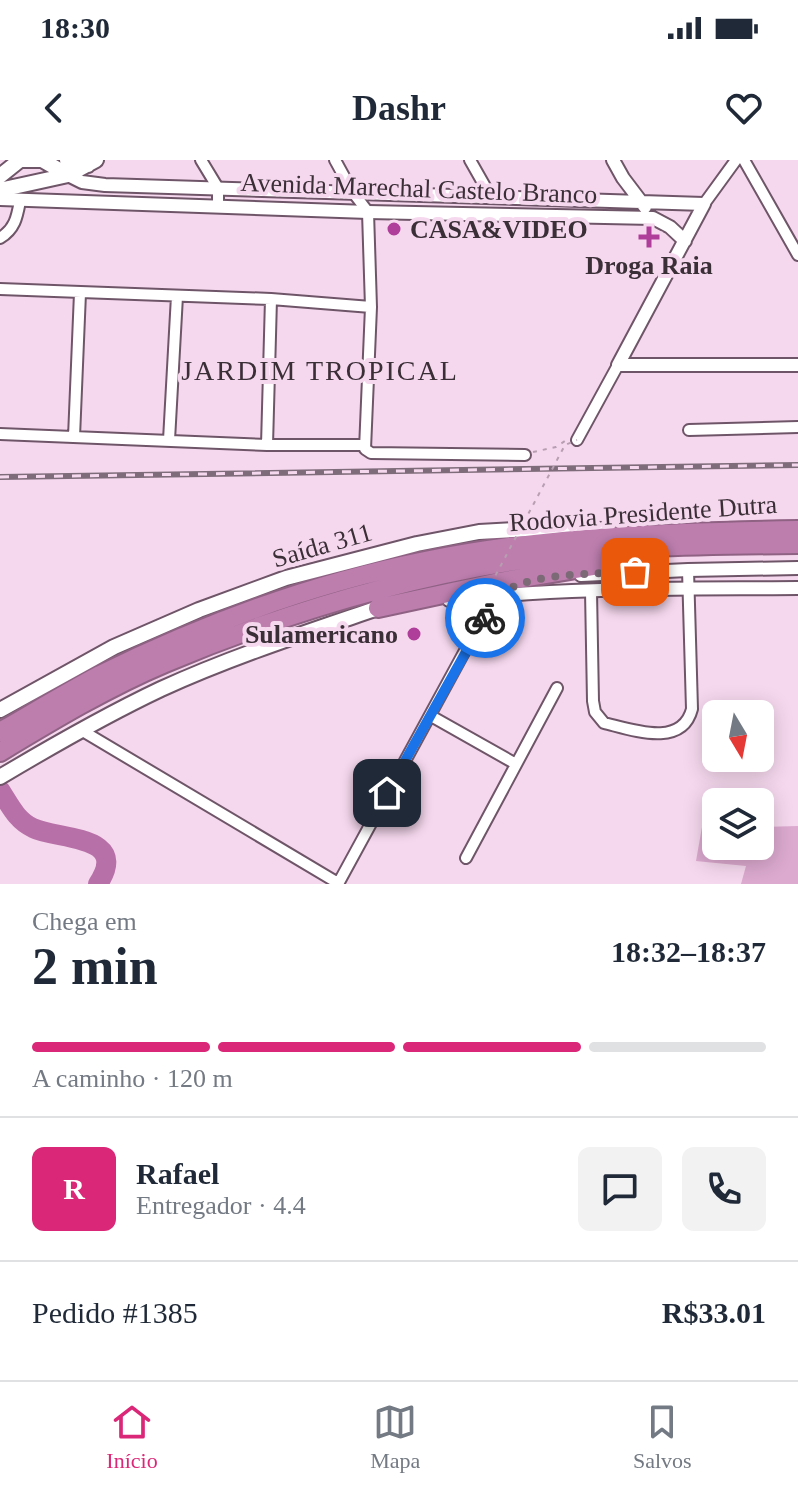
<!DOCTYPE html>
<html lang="pt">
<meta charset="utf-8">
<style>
:root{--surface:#fff;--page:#f2f2f3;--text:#1f2937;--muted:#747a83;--line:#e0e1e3;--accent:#db2777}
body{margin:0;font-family:Georgia,serif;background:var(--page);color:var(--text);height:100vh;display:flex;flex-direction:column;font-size:30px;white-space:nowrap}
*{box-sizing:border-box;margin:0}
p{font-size:26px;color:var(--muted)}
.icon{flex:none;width:44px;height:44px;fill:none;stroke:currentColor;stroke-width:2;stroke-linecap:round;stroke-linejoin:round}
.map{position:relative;height:724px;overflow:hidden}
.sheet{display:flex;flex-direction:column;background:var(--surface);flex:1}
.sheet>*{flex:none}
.needle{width:52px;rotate:170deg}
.fabs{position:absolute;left:702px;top:540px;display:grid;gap:16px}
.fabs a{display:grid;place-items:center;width:72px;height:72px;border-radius:12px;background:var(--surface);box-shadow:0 4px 20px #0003;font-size:40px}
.pin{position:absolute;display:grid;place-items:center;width:68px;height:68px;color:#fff;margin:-34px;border-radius:16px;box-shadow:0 4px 12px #0006}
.courier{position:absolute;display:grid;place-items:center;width:80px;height:80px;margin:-40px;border:6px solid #1a73e8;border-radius:50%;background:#fff;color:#222;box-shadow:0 2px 10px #0007}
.overview em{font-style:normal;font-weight:800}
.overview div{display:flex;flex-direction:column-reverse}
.overview{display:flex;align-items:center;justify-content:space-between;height:136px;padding:0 32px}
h1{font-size:52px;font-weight:800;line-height:60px}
.bar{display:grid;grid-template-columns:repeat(4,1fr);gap:12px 8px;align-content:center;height:96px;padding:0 32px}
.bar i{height:10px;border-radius:6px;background:var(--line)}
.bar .current{background:var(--accent)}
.bar p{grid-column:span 4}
.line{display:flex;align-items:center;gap:20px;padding:0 32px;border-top:2px solid var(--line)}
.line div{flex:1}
.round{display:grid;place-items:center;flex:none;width:84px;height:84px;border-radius:12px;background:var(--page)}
.status{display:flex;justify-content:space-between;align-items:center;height:56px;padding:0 40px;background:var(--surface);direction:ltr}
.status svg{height:22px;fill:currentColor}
header{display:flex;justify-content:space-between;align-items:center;height:104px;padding:0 32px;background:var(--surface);font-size:36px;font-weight:800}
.dock{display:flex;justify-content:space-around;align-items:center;height:112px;border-top:2px solid var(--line);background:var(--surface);font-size:22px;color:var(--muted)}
.dock a{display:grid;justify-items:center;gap:4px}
.dock .current{color:var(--accent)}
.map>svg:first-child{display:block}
.green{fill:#dca9cf}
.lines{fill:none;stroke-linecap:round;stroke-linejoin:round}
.river{stroke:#b871a8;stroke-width:20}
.minor-casing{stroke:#6f5568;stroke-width:14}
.tertiary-casing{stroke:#6f5568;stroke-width:16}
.secondary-casing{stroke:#6f5568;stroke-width:18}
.motorway-casing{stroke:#8f6284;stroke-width:22}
.path{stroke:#b79fb1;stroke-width:2;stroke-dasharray:4 6;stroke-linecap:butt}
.minor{stroke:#fff;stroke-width:10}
.tertiary{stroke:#fff;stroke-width:12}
.secondary{stroke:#fff;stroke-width:14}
.motorway{stroke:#bd7eae;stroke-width:18}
.rail-casing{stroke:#7e6c7a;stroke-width:6}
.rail{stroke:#f6d8ee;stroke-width:3;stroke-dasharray:9;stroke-linecap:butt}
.path-bridge{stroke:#b79fb1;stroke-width:2;stroke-dasharray:4 6;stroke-linecap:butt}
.done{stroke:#7c6a77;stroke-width:8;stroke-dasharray:0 14.4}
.route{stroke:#1a73e8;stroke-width:10}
.poi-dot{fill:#af3e9b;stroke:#f6d8ee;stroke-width:3}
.labels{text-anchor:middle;stroke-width:8;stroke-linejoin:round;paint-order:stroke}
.street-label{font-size:26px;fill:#3a2e37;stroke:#f6d8ee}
.poi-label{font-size:26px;font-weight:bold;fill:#3a2e37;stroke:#f6d8ee;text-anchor:start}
.neighbourhood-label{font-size:28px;letter-spacing:2px;fill:#3a2e37;stroke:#f6d8ee}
</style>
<div class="status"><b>18:30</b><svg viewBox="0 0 49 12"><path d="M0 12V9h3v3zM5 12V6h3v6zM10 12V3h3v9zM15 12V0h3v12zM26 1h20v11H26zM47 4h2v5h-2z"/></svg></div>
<header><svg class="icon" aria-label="back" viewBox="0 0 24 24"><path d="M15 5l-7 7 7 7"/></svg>Dashr<svg class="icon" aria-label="heart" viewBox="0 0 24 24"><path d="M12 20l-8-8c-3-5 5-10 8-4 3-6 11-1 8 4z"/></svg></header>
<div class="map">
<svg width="798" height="724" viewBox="0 0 798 724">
<rect width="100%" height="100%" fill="#f6d8ee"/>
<path class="green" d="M 499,441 L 513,459 L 512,485 L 476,483 Z
M 798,666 L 798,724 L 741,724 L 746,706 L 696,701 L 702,667 L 716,667 L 716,686 L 760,686 L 760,667 Z"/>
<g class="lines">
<path class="river" d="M 0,630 C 10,645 16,660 33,668 C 57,680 131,674 98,724"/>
<g class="minor-casing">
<path id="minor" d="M 201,0 L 218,28 L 218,46
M 335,0 L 352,31 L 368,52 L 371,147 L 365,289 L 371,293 L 525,295
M 470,0 L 491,37
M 744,0 L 798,95
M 704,44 L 736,0
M 0,78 C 15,69 17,57 20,41
M 0,129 L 271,139 L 371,147
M 689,270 L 798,267
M 0,274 L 267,285 L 364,285
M 74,277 L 80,133
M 169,280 L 177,136
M 577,280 L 618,205
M 267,285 L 271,139
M 591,431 L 593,541 L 595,552 L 604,563 C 633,570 682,588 692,549 L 688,410
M 431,556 L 516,604
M 81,570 L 338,723
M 466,698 L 557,528
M 338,724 L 473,476 L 500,435"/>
</g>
<g class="tertiary-casing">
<path id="tertiary" d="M 613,0 L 623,18 L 645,47
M 68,15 L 82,22 L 105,25 L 704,44 L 618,205 L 798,205
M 0,39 L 368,52 L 653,58 L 670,67 L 685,81
M 581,415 L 688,410 L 798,408
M 449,440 C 565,427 682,429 798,428"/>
</g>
<g class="secondary-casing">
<path id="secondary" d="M 20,0 L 42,0 L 68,15
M 67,0 L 88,5
M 0,16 L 20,0
M 0,30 L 68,15 L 96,0
M 0,550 L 114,487 L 199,450 L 286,418 L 417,384 L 479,372 L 531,369 L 604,370
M 0,617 C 52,586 106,555 161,529 C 231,497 305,473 378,448"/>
</g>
<g class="motorway-casing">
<path id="motorway" d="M 378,448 L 499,422 L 635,399
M 0,572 C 33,553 66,533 100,515 C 202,465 313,423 425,401 C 548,376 673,372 798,370
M 0,592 C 53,560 108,527 165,503 C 279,455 398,419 520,400 C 611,385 705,385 798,384"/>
</g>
<path class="path" d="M 533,292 L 556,287 L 568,279"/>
<use href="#minor" class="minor"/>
<use href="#tertiary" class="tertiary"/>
<use href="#secondary" class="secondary"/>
<use href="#motorway" class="motorway"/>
<g class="rail-casing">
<path id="rail" d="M 0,317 L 798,305"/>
</g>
<use href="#rail" class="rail"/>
<path class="path-bridge" d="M 473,476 L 467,469 L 565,285 L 577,280"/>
</g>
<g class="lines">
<path class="done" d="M 485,458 C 491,449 496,438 504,432 C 534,412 599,414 635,412"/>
<path class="route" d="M 387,633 L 485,458"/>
</g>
<g class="poi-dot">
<circle cx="394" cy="69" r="8"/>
<path d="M645 65h8v8h8v8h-8v8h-8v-8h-8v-8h8z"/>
<circle cx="414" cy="474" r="8"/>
</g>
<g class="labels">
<g class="street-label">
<text transform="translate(419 28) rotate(2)" y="9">Avenida Marechal Castelo Branco</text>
<text transform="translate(643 353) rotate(-4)" y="9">Rodovia Presidente Dutra</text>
<text transform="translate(322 385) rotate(-16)" y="9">Saída 311</text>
</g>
<g class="poi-label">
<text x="410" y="78">CASA&amp;VIDEO</text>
<text x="649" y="114" text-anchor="middle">Droga Raia</text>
<text x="398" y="483" text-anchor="end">Sulamericano</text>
</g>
<g class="neighbourhood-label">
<text x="320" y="220">JARDIM TROPICAL</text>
</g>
</g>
</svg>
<div class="fabs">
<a><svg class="needle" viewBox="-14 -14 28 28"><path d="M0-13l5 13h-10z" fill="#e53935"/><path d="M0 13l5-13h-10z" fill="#747a83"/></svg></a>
<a><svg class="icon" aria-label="layers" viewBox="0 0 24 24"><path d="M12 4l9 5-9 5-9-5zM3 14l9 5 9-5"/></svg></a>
</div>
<div class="pin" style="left:635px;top:412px;background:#ea580c"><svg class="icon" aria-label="bag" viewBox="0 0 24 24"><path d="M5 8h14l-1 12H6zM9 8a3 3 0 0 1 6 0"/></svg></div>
<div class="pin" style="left:387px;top:633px;background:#1f2937"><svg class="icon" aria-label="home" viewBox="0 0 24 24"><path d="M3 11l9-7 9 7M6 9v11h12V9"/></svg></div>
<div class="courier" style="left:485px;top:458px"><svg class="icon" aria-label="bike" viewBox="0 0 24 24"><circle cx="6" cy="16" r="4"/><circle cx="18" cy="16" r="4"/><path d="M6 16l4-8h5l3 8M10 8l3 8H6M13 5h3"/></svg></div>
</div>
<section class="sheet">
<div class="overview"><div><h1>2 min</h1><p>Chega em</p></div><em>18:32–18:37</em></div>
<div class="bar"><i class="current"></i><i class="current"></i><i class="current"></i><i></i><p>A caminho · 120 m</p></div>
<div class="line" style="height:144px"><b class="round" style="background:var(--accent);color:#fff">R</b><div><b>Rafael</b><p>Entregador · 4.4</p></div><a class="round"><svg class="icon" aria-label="chat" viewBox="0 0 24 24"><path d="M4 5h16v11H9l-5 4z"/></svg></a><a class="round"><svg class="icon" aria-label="phone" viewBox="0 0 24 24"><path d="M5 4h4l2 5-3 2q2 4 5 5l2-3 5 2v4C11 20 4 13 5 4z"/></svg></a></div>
<div class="line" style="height:104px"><div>Pedido #1385</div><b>R$33.01</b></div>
</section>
<nav class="dock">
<a class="current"><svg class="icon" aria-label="home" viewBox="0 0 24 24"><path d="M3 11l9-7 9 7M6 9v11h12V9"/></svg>Início</a>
<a><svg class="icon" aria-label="map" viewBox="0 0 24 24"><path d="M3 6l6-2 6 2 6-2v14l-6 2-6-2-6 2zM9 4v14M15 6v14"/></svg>Mapa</a>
<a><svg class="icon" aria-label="saved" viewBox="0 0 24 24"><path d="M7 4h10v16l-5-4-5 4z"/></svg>Salvos</a>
</nav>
